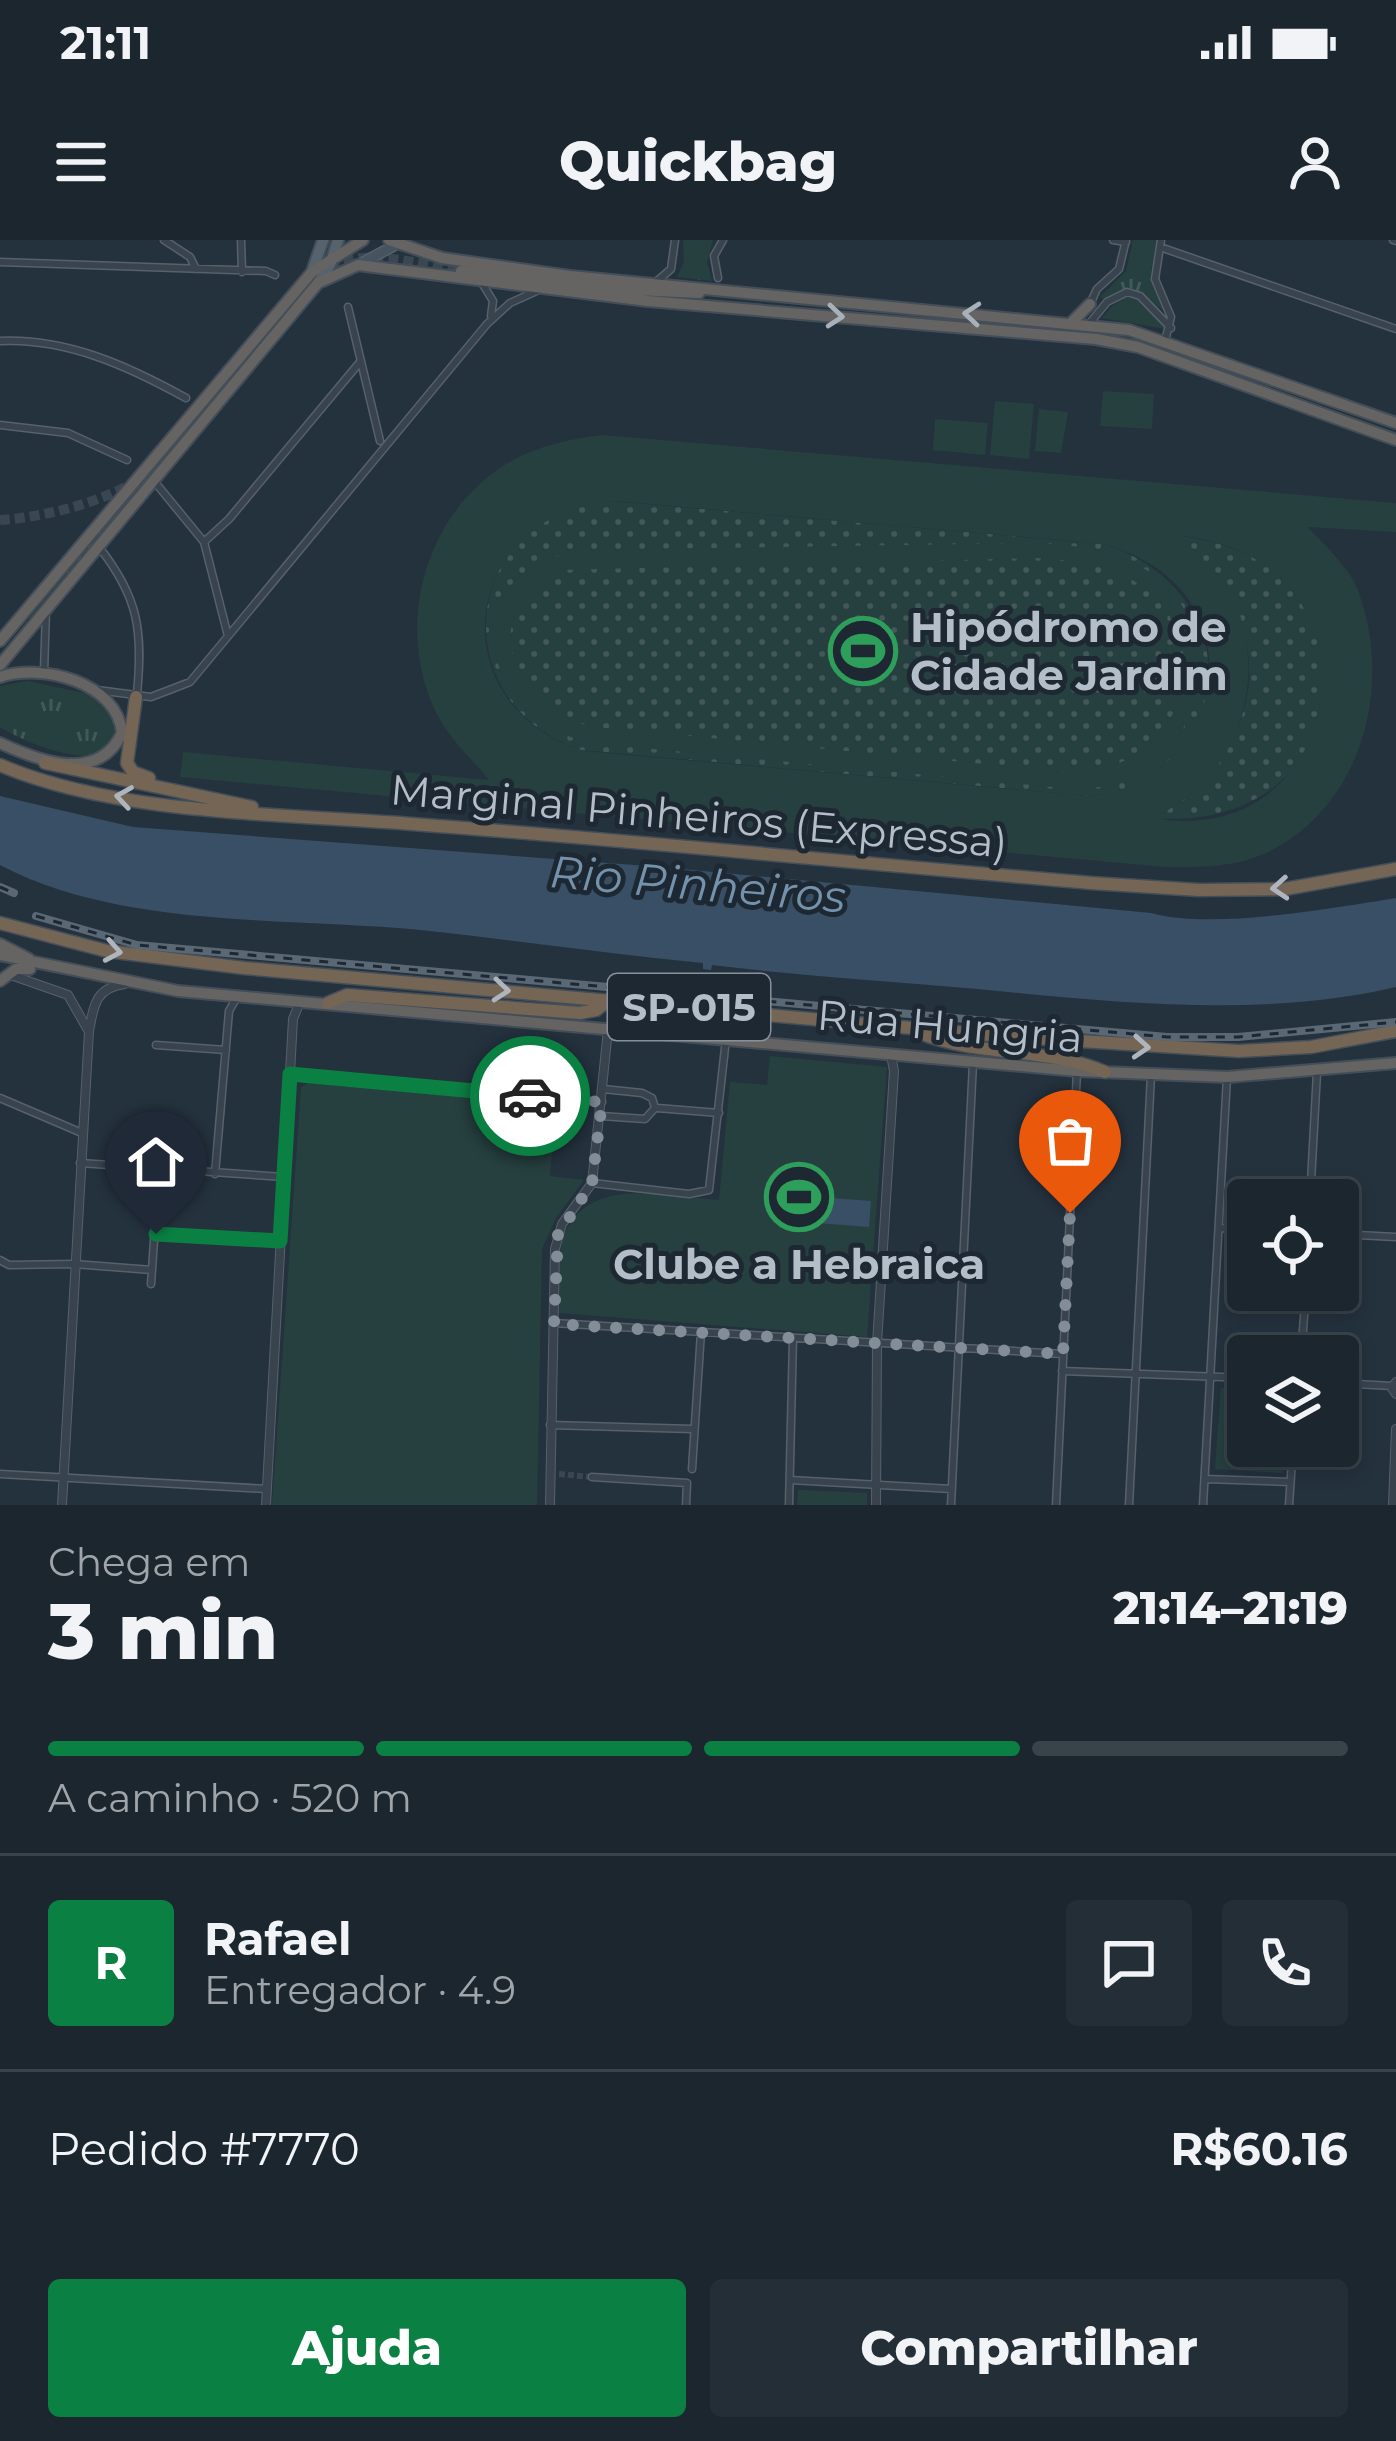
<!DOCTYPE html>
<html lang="pt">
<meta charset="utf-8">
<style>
:root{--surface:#1b262e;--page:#242e36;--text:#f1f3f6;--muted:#a0a5aa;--line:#39434a;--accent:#0b8043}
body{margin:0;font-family:Montserrat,sans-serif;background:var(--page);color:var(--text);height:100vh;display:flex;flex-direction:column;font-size:45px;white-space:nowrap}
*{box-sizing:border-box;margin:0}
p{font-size:39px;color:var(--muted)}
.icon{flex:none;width:66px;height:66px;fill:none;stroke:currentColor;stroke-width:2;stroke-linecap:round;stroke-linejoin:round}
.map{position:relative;height:1265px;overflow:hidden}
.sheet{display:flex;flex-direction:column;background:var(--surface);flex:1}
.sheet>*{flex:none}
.buttons{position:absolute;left:1227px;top:939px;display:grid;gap:24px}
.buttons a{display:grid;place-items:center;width:132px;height:132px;border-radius:12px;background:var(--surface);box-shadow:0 6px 18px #0003,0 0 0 3px var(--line);font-size:60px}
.pin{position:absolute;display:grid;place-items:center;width:102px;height:102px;color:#fff;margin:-123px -51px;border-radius:50% 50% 50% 0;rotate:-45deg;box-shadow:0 0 12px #0007}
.pin .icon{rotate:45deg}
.courier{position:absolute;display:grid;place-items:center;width:120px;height:120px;margin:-60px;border:9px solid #0b8043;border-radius:50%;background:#fff;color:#222;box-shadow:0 3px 15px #0007}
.head em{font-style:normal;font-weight:800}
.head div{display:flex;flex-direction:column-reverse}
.head{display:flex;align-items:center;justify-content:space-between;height:204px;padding:0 48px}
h1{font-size:78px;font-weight:800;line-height:90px}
.bar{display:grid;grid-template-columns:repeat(4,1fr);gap:18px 12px;align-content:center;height:144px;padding:0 48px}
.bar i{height:15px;border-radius:9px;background:var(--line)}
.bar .on{background:var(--accent)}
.bar p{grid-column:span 4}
.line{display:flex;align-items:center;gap:30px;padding:0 48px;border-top:3px solid var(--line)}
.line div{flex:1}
.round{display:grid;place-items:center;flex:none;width:126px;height:126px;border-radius:12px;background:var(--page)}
.action{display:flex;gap:24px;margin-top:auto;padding:24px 48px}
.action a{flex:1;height:138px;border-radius:12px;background:var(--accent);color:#fff;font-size:48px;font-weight:800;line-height:138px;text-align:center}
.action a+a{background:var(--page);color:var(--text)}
.status{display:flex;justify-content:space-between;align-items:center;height:84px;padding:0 60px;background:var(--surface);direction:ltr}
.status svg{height:33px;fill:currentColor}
header{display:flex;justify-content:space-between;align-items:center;height:156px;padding:0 48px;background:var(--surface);font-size:54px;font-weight:800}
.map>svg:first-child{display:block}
.grass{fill:url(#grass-dots)}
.park{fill:url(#park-tufts)}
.garden{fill:#263f3f;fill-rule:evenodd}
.water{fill:#384f65}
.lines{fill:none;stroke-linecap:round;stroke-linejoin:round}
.minor-tunnel{stroke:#3a4753;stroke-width:6;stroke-dasharray:6 3;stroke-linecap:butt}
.trunk-tunnel{stroke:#3a4753;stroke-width:10;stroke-dasharray:10 5;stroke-linecap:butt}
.minor-casing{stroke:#56616c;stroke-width:9}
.tertiary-casing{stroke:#56616c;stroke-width:10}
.secondary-casing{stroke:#56616c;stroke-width:12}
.primary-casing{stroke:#444f5a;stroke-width:14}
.trunk-casing{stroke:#434e59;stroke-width:14}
.motorway-casing{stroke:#434e59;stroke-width:15}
.minor{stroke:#38434e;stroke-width:6}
.tertiary{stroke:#38434e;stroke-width:8}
.secondary{stroke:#465361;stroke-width:9}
.primary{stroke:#56636e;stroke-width:10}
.trunk{stroke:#656462;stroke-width:10}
.motorway{stroke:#746555;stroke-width:12}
.rail-casing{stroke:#5a6875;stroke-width:8}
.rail{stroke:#1d2833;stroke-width:3;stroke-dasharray:9;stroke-linecap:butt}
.oneway{stroke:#a8b0ba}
.oneway2{stroke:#aeb5bd}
.done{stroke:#828d98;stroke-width:12;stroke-dasharray:0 21.6}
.route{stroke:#0b8043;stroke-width:15}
.labels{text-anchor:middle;stroke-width:10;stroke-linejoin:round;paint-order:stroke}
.shield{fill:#1d2833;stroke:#87919c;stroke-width:3}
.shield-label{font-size:39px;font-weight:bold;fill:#b4bec9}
.poi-label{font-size:42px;font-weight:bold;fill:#b4bec9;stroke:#1d2833;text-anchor:start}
.street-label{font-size:42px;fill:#b4bec9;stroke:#1d2833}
.water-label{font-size:45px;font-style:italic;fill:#7492ac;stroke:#1d2833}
</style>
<div class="status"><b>21:11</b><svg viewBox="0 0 49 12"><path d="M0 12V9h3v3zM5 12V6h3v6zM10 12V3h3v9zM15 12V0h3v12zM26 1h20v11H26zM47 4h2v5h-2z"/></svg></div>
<header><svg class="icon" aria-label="menu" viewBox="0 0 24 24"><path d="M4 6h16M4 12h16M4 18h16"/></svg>Quickbag<svg class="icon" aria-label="person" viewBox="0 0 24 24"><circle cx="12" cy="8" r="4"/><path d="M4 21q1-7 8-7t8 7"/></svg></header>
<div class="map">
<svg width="1396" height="1265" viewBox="0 0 1396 1265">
<defs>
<pattern id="grass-dots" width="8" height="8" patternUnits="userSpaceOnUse" patternTransform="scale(3)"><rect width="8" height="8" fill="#263f3f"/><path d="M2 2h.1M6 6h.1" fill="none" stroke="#435959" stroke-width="1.8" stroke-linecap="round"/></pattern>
<pattern id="park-tufts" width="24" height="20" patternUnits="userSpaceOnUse" patternTransform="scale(3)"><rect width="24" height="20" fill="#263f3f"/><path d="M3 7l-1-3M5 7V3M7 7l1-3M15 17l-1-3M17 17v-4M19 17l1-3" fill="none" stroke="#435959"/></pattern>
</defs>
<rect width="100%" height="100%" fill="#24323e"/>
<path class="grass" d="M 270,90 L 272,92 L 31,379 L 29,377 Z
M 611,261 L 1103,304 C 1255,351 1238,545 1089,556 L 581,510 C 440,463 461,271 611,261 Z
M 1178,296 C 1396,318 1366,596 1152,578 C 1270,512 1283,381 1178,296 Z"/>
<path class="park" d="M 683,0 L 713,0 L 707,22 L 712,41 L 677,37 L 684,22 Z
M 1133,0 L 1157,0 L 1150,38 L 1167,73 L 1131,48 L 1105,60 L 1100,57 L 1126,31 Z
M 1127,57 L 1142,61 L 1165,89 L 1103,78 L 1111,67 Z
M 28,441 L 93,455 L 111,467 C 113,474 118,486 117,494 C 110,540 21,501 0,487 L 0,446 Z
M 1221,1148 L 1248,1150 L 1248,1206 L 1284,1206 L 1283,1233 L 1215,1229 Z
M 798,1250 L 867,1253 L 867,1265 L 797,1265 Z"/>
<path class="garden" d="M 1103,151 L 1154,154 L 1152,189 L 1100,186 Z
M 995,161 L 1034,164 L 1029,219 L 990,215 Z
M 1039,169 L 1068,172 L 1061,213 L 1035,211 Z
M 935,179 L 988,183 L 985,215 L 933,210 Z
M 603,195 L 1396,263 L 1396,292 L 1308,287 C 1325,305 1343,322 1355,343 C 1396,441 1364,568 1264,614 C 1232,628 1199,627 1165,627 L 180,537 L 183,512 L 489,540 C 470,517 447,497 434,468 C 395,383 426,273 506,224 C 536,206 569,199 603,195 ZM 615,261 L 1103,304 C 1133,313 1161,326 1182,351 C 1247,431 1188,549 1089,556 L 584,511 C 436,465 460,272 615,261 ZM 1181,296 C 1396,318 1348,613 1155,578 C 1173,567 1192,556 1207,540 C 1252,488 1262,410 1229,350 C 1217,328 1194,313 1181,296 Z
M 1035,303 C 1075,305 1117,309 1151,333 C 1226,385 1209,502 1129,540 C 1112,547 1092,548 1074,549 L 590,503 C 476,476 450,330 582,310 ZM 1035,318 C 1068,320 1105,322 1134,341 C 1229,401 1180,535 1069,532 L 594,487 C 578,483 563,479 550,468 C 497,429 495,356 560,330 Z
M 770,816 L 887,827 L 867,1097 L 559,1073 C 560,1050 556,1018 564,996 C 587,934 669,957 719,960 L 730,842 L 767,845 Z
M 308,843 L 556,865 L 550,936 L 584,940 L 556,978 L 542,1009 L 537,1265 L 272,1265 L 301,847 Z"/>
<path class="water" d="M 0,556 L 133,587 L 661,627 L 1151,673 C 1209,690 1334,668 1396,658 L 1396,747 C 1260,779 1114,762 977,749 C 889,741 800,736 712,725 L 711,730 L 703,729 L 703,723 C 609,714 515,700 421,690 C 287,677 121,689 0,625 Z
M 819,957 L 871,961 L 869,987 L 816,983 Z"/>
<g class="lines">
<path class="minor-tunnel" d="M 559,1234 L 592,1237"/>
<path class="trunk-tunnel" d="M 329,24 C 373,10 416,23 461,31
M 0,280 C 50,277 134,256 167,216"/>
<g class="minor-casing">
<path id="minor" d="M 164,0 L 190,17 L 196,29
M 241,0 L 242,32
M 1113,0 L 1126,2
M 1161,0 L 1155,39 L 1171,77 L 1165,101
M 1393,0 L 1396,1
M 1160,7 L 1396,89
M 0,22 L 266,31 L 275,35
M 718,38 L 714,16 L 723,0
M 656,42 L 671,29 L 675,0
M 482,43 L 493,61 L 491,76
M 1091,62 L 1097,49 L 1119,29 L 1126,0
M 348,67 L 380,201
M 1089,84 L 1107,62 L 1127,52 L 1140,56 L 1171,88
M 0,101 C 67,98 128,126 186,158
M 0,185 L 68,193 L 127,220
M 154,241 L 204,302 L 228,396
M 204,302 L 229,279 L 360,122
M 99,307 C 139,358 143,391 137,454
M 44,432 L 46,370
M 97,450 L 151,457 L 190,442 L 487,84 L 510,63 L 539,50
M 156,805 L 226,810
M 290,834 L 602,862
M 0,858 L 82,893
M 657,868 L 719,873
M 601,876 L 645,879 L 655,868 L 652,858 L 642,853 L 603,849
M 80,923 L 284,937
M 215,934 L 229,771 L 237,757
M 592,943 L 689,954 L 709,950 L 726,799
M 1310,960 L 1317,832
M 1220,988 L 1248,989
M 156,993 L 280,1001
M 1338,994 L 1396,997
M 0,1020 L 9,1025 L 74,1024 L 152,1030
M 151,1044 L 159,929
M 554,1083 L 1063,1114
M 1301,1116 L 1306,1050
M 1062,1131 L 1248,1138
M 1338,1143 L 1392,1146
M 550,1185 L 693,1189
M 692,1229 L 701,1092
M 0,1234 L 267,1249
M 592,1237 L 687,1243 L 686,1265
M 1205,1239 L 1290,1242
M 790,1240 L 952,1249
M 789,1265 L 793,1098
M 951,1265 L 973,823
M 1056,1265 L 1077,831
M 1129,1265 L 1151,835
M 1203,1265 L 1227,837
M 1289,1265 L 1293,1206"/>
</g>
<g class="tertiary-casing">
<path id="tertiary" d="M 8,734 L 68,755 L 88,790
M 1396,1142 L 1392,1148 L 1396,1154
M 62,1265 L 89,791 C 94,765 95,748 125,744
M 266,1265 L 293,779 L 300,762
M 550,1265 L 555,1009 L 562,984 L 592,943 L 608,790
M 876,1265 L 877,1104 L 894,831 L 891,815
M 1393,1265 L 1396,1189"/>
</g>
<g class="secondary-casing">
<path id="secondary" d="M 358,25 L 401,2"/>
</g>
<g class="primary-casing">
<path id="primary" d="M 312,32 L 323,0
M 318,43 L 330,25 L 338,0"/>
</g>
<g class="trunk-casing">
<path id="trunk" d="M 389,0 L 442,18 L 570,36 L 1129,90 L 1396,183
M 461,31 L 594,48 L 699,53
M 1072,82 L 1090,64
M 0,401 L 312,32 L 363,0
M 0,425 L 318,43 L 358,25 L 648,61 L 1096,99 L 1138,107 L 1396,200
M 0,437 C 42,423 117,442 122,493 C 98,544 39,521 0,503
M 0,704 L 29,719
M 0,715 L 178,751 L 1077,831 L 1227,837 L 1396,823
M 0,741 L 16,729 L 30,729"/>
</g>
<g class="motorway-casing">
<path id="motorway" d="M 136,457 L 127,523 L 133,532 L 149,538
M 45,523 L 252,567
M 0,525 C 116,575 286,574 412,584 C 639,601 865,624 1091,643 L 1199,650 L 1285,649 L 1396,629
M 0,683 L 107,711 L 244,728 L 1001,796 L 1239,811 L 1311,807 L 1396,791
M 328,763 L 347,755 L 580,773 L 596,770 L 610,759
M 920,793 C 979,817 1048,807 1105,832"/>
</g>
<use href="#minor" class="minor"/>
<use href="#tertiary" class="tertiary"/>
<use href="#secondary" class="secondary"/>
<use href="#primary" class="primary"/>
<use href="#trunk" class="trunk"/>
<use href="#motorway" class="motorway"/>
<g class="rail-casing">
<path id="rail" d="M 0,647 L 14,653
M 36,676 L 137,705 L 1167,797 L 1238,797 L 1396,782"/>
</g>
<use href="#rail" class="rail"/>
</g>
<defs><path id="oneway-chevron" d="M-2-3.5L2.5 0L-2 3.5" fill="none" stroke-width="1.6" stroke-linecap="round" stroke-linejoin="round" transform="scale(3)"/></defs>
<g class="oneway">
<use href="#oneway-chevron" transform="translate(972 74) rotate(-175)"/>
<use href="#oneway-chevron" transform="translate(835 76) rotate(5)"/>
</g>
<g class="oneway2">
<use href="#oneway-chevron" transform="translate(124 557) rotate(-171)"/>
<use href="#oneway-chevron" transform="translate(1280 648) rotate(176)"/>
<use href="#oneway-chevron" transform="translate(113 711) rotate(10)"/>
<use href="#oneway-chevron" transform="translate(501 750) rotate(5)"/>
<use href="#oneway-chevron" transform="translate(1141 807) rotate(4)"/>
</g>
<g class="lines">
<path class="done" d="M 530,856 L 602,862 L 592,943 L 558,995 L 554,1084 L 1063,1114 L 1070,973"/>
<path class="route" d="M 156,994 L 280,1001 L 290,834 L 530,856"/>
</g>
<defs>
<g id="stadium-ring" transform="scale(3.45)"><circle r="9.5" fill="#1d2833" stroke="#2e9e5b" stroke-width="1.5"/><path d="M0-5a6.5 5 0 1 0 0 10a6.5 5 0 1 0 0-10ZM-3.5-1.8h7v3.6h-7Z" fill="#2e9e5b"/></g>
</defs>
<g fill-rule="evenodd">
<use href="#stadium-ring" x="863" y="411"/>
<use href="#stadium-ring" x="799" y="957"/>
</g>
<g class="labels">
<rect class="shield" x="608" y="734" width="162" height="66" rx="9"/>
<g class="shield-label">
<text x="689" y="781">SP-015</text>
</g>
<g class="poi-label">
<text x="910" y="402">Hipódromo de<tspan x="910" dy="48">Cidade Jardim</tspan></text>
<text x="799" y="1039" text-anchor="middle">Clube a Hebraica</text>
</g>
<g class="street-label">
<text transform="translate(699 576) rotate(5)" y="15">Marginal Pinheiros (Expressa)</text>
<text transform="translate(950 786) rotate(5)" y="15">Rua Hungria</text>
</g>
<g class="water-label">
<text transform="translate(698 644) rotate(5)" y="16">Rio Pinheiros</text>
</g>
</g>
</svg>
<div class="buttons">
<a><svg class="icon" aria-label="locate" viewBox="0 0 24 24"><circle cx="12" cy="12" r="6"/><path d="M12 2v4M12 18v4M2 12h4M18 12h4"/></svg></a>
<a><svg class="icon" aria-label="layers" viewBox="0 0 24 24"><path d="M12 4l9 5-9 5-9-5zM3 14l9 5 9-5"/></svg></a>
</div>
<div class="pin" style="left:1070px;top:973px;background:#ea580c"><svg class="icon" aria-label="bag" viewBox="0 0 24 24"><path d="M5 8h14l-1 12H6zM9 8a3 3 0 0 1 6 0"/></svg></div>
<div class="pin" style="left:156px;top:994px;background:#1f2937"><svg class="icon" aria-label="home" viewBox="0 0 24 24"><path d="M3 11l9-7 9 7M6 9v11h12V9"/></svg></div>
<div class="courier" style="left:530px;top:856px"><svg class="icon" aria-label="car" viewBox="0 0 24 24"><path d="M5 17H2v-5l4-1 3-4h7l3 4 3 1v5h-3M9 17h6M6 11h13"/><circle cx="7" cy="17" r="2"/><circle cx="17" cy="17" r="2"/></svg></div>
</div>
<section class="sheet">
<div class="head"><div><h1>3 min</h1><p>Chega em</p></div><em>21:14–21:19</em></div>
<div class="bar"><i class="on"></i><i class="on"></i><i class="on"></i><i></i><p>A caminho · 520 m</p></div>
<div class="line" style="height:216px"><b class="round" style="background:var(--accent);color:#fff">R</b><div><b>Rafael</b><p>Entregador · 4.9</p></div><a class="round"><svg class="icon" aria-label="chat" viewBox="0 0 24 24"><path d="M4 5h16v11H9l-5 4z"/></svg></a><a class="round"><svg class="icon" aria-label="phone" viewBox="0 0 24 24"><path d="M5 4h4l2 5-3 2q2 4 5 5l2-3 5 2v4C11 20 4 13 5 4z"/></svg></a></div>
<div class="line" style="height:156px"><div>Pedido #7770</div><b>R$60.16</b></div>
<div class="action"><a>Ajuda</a><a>Compartilhar</a></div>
</section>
